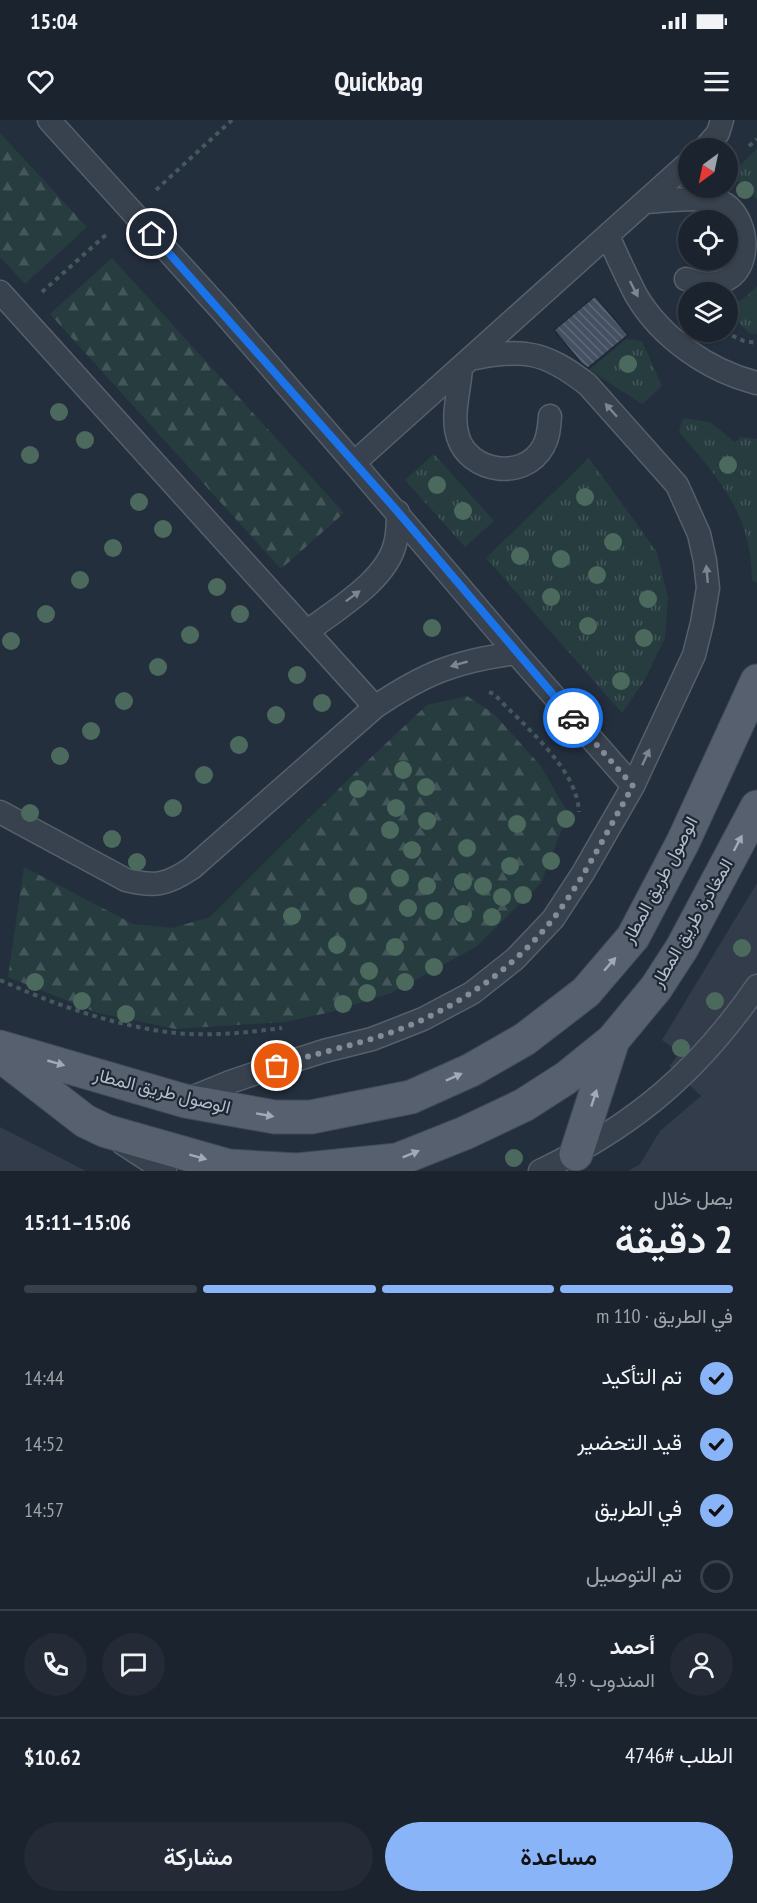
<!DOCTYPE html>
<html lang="ar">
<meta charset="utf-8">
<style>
:root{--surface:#1b232e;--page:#242b36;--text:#f1f3f6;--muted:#a0a4aa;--line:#39404a;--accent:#8ab4f8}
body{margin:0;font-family:"PT Sans Narrow",Vazirmatn,sans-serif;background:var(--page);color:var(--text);direction:rtl;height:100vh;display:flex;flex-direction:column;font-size:22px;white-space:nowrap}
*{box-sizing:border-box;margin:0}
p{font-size:20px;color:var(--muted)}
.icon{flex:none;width:33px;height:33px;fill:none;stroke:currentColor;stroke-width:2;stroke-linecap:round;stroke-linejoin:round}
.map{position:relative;height:1051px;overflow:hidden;direction:ltr}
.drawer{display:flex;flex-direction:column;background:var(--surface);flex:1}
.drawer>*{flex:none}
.needle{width:39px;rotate:213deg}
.fabs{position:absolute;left:678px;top:18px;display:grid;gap:12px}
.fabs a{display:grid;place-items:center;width:60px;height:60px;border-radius:50%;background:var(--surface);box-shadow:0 2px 4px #0004,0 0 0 2px var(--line);font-size:30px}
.pin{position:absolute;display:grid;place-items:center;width:51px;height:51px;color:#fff;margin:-26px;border:3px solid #fff;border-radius:50%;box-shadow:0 2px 6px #0007}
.courier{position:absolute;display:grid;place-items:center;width:60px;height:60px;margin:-30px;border:4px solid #1a73e8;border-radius:50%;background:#fff;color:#222;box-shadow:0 2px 8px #0007}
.overview em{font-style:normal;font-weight:600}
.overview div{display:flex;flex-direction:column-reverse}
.overview{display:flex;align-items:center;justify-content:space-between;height:102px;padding:0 24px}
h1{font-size:39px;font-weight:600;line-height:45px}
.bar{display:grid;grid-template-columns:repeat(4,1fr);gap:9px 6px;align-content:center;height:72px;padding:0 24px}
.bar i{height:8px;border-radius:4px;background:var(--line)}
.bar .current{background:var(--accent)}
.bar p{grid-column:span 4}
.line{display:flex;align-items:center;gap:15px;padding:0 24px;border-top:2px solid var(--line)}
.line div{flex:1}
.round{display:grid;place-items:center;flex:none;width:63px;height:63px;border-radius:32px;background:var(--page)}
ol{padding:0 24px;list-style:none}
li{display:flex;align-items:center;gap:18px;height:66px}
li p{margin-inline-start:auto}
li .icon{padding:6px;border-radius:50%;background:var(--accent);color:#111;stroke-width:4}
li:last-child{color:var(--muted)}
li i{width:33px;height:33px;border:3px solid var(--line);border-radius:50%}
.cta{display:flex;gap:12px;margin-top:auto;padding:12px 24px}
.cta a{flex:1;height:69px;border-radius:36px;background:var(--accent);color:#111;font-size:24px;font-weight:600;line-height:69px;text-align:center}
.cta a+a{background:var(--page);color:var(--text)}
.status{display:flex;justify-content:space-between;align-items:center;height:42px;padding:0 30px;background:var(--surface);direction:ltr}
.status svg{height:16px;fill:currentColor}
header{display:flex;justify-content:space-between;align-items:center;height:78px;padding:0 24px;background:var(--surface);font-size:27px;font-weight:600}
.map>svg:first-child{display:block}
.airport{fill:#323c4b}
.grass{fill:url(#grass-tufts)}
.forest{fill:url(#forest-firs)}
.building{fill:url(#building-back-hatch);stroke:#1f2835;stroke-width:1.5}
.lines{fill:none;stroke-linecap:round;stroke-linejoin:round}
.lane-casing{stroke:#565f6c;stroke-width:25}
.primary-casing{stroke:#414a57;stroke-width:35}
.path{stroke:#44595c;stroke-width:4;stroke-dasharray:4.5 4.5;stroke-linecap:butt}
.lane{stroke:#38414e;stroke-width:22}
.primary{stroke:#56606e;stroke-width:33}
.tree{fill:#4b6a5d}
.oneway{fill:#7c8592}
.oneway2{fill:#a1aab7}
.done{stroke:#828b98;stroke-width:6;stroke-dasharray:0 10.8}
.route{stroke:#1a73e8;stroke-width:8}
.labels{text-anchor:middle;stroke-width:4.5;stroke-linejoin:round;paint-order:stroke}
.street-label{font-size:18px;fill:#b4bcc9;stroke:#1d2633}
</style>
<div class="status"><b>15:04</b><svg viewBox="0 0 49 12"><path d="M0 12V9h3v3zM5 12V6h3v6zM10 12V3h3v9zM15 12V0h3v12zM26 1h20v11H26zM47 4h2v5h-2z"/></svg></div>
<header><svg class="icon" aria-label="menu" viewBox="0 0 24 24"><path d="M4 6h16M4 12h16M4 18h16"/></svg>Quickbag<svg class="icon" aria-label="heart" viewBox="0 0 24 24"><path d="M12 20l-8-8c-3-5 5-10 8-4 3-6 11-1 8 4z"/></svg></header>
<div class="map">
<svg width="757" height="1051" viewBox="0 0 757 1051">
<defs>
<pattern id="grass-tufts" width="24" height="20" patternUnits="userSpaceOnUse" patternTransform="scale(1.5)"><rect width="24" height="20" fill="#263c3f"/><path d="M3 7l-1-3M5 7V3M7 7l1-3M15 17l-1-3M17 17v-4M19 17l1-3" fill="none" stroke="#435659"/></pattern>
<pattern id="forest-firs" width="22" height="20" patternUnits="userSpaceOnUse" patternTransform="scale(1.5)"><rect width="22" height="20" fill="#263c3f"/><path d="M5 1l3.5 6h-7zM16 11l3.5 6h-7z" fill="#435659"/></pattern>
<pattern id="building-back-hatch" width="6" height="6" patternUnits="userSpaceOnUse" patternTransform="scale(1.5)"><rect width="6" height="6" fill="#455162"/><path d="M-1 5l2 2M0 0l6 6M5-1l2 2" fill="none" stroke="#5d6877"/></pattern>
</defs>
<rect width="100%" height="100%" fill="#242f3e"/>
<path class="airport" d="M 757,763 L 757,1051 L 628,1051 L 640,1044 L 660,1011 L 701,976 L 669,946 L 680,933 L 662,920 Z
M 0,1007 L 86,1051 L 0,1051 Z"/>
<path class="grass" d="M 757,29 L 757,80 L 745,66 L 728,57 Z
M 757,166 L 757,214 L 749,213 L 728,192 L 728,187 L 747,176 Z
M 626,219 L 642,221 L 662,266 L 642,284 L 589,250 Z
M 683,298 L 710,302 L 735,322 L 741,317 L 757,319 L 757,463 L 752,460 C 751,393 720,360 679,312 Z
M 434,334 L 494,401 L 465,427 L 405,360 Z
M 589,338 L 657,432 L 668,478 L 665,518 L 644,561 L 622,593 L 486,438 Z"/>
<path class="forest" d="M 0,13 L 87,107 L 25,164 L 0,137 Z
M 112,138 L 344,393 L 281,449 L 50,194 Z
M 467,576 L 494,594 L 540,645 L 568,693 L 541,763 L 476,827 L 391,873 L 331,892 L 285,902 L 176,909 L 98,893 L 8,857 L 24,747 L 133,804 L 172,808 L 210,797 L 364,644 L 427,585 Z"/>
<path class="building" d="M 595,176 L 628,215 L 588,248 L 581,243 L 554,210 Z"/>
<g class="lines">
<g class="lane-casing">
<path id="lane" d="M 49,0 L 223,192 L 354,343 L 688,43
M 705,28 L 718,13 L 722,0
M 646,82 C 665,81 702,76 719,81 C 757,96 757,184 686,159
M 608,116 C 617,136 626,156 636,175 C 661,218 709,251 757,263
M 0,172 L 375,587 L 192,748 C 167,765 155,767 126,760 L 0,692
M 461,247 C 460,269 451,296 458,317 C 469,353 524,361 543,327 C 549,317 549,307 550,296
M 354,343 L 516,533 L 633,666
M 307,512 C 336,489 386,461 395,424 C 398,414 398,403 398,392
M 375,587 C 425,553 456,541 516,533
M 186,980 L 230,962 L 277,946 L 324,931 L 372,919 L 423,899 L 472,873 L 515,839 L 553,799 L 583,753 L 633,666 L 694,535 L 702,503 L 708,468 L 705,441 L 699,414 L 677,365 L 588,265 C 545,231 523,228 470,239
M 122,1023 L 165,1051
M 540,1051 C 634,1006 698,952 757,866"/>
</g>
<g class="primary-casing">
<path id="primary" d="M 0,927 L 185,981 L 275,997 L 311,997 L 411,977 L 471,950 L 525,919 L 586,872 L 633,817 L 683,722 L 757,561
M 0,935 L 85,1001 L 106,1011 L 229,1046 L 297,1050 L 397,1040 L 465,1013 L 524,985 L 566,958 L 613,920 L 656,868 L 682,828 L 757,687
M 576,1034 L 613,920"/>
</g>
<path class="path" d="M 749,26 L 757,19
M 156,70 L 232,0
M 42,172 L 108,113
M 724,212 L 744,221 L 757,223
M 489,572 L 494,574 C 524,606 577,648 579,692
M 0,860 C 53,884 109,904 167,912 C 204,917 245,913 282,908"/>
<use href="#lane" class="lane"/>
<use href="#primary" class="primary"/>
</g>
<g class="tree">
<circle cx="745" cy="70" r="9"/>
<circle cx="628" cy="244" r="9"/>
<circle cx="59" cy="292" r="9"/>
<circle cx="85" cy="320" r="9"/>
<circle cx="30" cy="335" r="9"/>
<circle cx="728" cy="345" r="9"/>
<circle cx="437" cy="365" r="9"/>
<circle cx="585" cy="377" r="9"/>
<circle cx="139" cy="382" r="9"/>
<circle cx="463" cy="391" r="9"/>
<circle cx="163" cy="409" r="9"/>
<circle cx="613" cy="422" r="9"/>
<circle cx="113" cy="428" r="9"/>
<circle cx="520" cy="436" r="9"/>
<circle cx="561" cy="439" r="9"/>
<circle cx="597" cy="455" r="9"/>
<circle cx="80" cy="460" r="9"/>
<circle cx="217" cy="467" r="9"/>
<circle cx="551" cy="477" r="9"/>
<circle cx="648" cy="479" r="9"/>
<circle cx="46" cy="494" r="9"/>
<circle cx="240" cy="494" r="9"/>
<circle cx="588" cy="506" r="9"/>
<circle cx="432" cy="508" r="9"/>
<circle cx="190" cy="515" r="9"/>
<circle cx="644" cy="518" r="9"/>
<circle cx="11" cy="521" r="9"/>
<circle cx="158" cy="547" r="9"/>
<circle cx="297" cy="555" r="9"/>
<circle cx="621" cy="561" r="9"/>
<circle cx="124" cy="581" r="9"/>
<circle cx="322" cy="583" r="9"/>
<circle cx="276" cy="595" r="9"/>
<circle cx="91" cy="611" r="9"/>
<circle cx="239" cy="625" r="9"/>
<circle cx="60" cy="636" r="9"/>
<circle cx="403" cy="650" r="9"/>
<circle cx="204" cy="655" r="9"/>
<circle cx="426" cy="667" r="9"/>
<circle cx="358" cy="669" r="9"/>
<circle cx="173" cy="688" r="9"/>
<circle cx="396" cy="688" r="9"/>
<circle cx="30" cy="693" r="9"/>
<circle cx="566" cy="699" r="9"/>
<circle cx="427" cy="701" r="9"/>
<circle cx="517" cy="704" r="9"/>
<circle cx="390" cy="710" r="9"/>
<circle cx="112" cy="719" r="9"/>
<circle cx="467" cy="728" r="9"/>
<circle cx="412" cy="730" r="9"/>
<circle cx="551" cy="741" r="9"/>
<circle cx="137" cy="742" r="9"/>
<circle cx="510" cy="746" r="9"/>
<circle cx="400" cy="758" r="9"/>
<circle cx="463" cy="762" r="9"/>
<circle cx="427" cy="766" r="9"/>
<circle cx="483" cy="766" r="9"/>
<circle cx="523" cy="775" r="9"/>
<circle cx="358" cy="776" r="9"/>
<circle cx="502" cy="777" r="9"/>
<circle cx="408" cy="788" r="9"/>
<circle cx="434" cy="791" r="9"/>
<circle cx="463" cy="794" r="9"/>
<circle cx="292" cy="796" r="9"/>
<circle cx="492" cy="797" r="9"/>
<circle cx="337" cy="825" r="9"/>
<circle cx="395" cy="827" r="9"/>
<circle cx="742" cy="828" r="9"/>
<circle cx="434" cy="847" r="9"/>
<circle cx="369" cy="851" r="9"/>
<circle cx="35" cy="862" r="9"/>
<circle cx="405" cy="862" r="9"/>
<circle cx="367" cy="873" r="9"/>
<circle cx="82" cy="881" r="9"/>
<circle cx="715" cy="881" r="9"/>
<circle cx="343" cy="884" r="9"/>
<circle cx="126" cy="894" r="9"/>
<circle cx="681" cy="928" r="9"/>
<circle cx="514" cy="1038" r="9"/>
</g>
<defs><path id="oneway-solid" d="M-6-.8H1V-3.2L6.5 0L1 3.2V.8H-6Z" transform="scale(1.5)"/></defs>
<g class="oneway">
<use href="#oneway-solid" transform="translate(634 169) rotate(63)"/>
<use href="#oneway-solid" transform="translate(611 290) rotate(-132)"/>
<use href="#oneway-solid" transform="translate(707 454) rotate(-95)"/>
<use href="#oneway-solid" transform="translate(353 476) rotate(-37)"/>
<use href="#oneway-solid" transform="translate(459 544) rotate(164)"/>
<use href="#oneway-solid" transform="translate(646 637) rotate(-65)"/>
</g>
<g class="oneway2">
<use href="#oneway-solid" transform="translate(738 723) rotate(-62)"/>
<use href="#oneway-solid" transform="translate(610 844) rotate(-49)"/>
<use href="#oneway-solid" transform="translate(56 943) rotate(16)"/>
<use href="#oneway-solid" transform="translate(454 957) rotate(-24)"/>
<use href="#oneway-solid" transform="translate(594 978) rotate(-72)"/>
<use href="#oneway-solid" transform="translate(265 995) rotate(10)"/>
<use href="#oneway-solid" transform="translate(411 1034) rotate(-22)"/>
<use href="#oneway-solid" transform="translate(198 1037) rotate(15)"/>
</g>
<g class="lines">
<path class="done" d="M 277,946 C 325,930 378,921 424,899 C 473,876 519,842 553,799 C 584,759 607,711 633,666 L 573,598"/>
<path class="route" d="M 152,114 L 398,392 L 573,598"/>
</g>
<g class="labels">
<g class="street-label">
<text transform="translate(660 760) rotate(-62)" y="6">الوصول طريق المطار</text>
<text transform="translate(692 803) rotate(-60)" y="6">المغادرة طريق المطار</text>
<text transform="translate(162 971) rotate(14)" y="6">الوصول طريق المطار</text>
</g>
</g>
</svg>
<div class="fabs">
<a><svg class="needle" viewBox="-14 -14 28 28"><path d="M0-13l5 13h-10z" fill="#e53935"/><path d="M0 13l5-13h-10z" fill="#a0a4aa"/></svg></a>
<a><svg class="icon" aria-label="locate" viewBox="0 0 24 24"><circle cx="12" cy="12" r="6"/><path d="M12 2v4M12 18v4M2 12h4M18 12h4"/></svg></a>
<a><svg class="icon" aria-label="layers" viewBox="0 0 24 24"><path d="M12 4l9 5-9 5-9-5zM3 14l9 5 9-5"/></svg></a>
</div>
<div class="pin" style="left:277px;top:946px;background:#ea580c"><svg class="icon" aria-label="bag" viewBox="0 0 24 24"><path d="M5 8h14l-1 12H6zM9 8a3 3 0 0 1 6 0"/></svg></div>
<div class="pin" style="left:152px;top:114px;background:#1f2937"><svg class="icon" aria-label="home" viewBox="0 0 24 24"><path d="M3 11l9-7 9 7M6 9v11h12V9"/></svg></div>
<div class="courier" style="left:573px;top:598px"><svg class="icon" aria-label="car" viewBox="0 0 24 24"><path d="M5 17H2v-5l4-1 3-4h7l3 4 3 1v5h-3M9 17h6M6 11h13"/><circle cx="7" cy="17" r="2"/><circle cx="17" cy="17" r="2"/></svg></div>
</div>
<section class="drawer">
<div class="overview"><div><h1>2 دقيقة</h1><p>يصل خلال</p></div><em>15:06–15:11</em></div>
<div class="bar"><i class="current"></i><i class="current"></i><i class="current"></i><i></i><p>في الطريق · 110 m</p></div>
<ol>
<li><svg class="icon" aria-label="check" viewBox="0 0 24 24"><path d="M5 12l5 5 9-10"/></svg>تم التأكيد<p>14:44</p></li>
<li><svg class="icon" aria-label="check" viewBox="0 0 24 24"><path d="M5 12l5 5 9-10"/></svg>قيد التحضير<p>14:52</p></li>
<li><svg class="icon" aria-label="check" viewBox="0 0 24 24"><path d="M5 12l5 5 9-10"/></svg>في الطريق<p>14:57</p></li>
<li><i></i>تم التوصيل</li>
</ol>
<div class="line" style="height:108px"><a class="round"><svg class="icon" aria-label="person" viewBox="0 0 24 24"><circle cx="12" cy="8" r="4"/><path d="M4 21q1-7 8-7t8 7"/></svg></a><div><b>أحمد</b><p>المندوب · 4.9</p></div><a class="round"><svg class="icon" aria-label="chat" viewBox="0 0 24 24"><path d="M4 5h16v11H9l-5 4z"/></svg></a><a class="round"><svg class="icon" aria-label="phone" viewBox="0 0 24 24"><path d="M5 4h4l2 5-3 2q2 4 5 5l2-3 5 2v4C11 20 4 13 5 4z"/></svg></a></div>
<div class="line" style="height:78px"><div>الطلب #4746</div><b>$10.62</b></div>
<div class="cta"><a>مساعدة</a><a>مشاركة</a></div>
</section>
